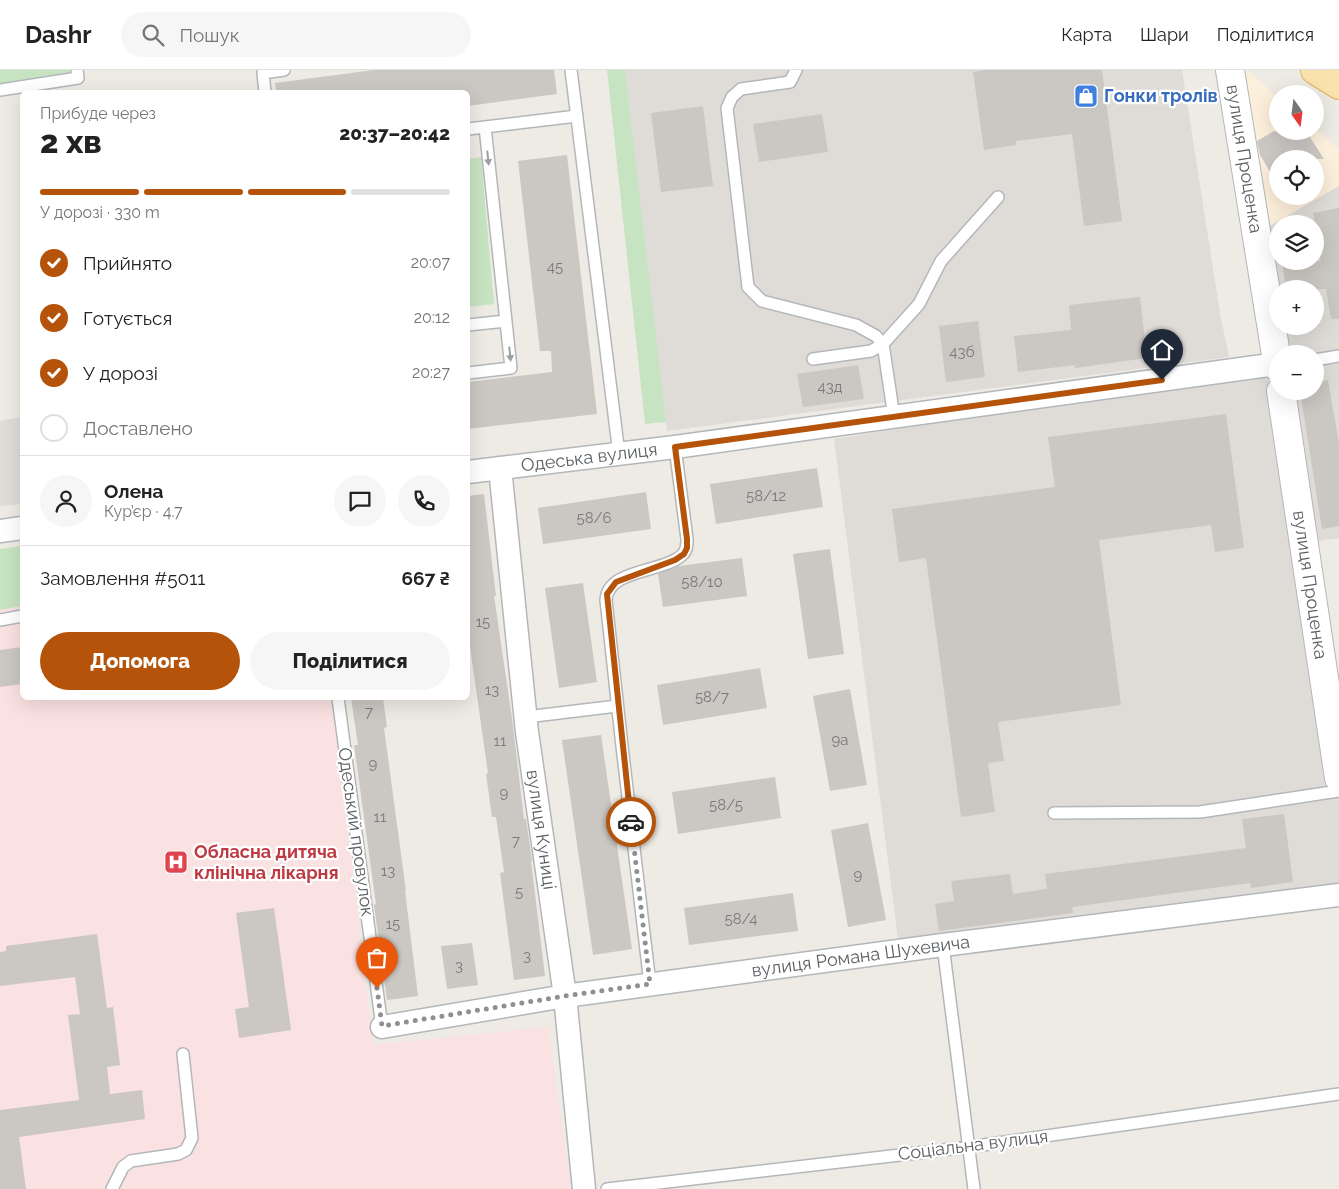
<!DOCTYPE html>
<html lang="uk">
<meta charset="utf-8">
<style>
:root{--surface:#fff;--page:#f6f6f6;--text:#222;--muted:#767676;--line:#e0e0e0;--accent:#b45309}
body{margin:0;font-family:Raleway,sans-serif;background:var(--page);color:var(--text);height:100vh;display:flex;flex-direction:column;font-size:19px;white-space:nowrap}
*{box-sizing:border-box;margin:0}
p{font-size:16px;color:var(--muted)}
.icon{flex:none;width:28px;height:28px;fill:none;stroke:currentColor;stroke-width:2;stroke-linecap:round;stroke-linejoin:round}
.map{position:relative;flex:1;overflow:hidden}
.details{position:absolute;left:20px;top:20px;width:450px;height:610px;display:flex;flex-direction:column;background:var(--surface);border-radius:8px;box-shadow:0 5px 20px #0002}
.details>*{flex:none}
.needle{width:32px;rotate:166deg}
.fabs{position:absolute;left:1269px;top:15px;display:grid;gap:10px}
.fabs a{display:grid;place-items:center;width:55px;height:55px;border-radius:50%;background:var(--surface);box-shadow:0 5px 20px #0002;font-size:25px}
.pin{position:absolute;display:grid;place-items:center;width:42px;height:42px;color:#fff;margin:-51px -21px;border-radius:50% 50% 50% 0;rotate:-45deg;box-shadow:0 0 5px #0007}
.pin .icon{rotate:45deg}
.courier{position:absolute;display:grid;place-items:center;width:50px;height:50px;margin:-25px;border:4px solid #b45309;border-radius:50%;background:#fff;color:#222;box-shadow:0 1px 6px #0007}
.overview em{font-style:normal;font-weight:800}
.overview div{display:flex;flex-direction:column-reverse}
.overview{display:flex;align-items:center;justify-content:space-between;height:85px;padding:0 20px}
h1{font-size:32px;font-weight:800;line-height:38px}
.bar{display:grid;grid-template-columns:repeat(4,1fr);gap:8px 5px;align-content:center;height:60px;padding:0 20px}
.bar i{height:6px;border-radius:4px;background:var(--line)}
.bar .active{background:var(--accent)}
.bar p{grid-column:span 4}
.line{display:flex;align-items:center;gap:12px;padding:0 20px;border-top:1px solid var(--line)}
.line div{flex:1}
.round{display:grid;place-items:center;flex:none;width:52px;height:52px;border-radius:26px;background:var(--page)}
ol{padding:0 20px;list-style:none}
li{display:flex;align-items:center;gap:15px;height:55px}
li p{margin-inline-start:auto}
li .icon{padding:5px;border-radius:50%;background:var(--accent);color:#fff;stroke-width:4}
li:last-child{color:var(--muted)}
li i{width:28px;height:28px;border:2px solid var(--line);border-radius:50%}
.primary-button{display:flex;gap:10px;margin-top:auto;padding:10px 20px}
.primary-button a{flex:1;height:58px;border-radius:30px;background:var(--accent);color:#fff;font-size:20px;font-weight:800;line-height:58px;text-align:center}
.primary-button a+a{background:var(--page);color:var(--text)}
header{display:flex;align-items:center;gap:30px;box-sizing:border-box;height:70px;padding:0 25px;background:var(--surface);border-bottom:1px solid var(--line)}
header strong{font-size:24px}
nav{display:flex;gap:28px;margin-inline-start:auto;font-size:18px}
.search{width:350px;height:45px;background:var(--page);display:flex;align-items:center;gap:12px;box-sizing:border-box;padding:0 18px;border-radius:28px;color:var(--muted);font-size:19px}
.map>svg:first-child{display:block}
.commercial{fill:#fcefdb;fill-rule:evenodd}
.industrial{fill:#dfdcd8;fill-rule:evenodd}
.medical{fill:#fae1e2}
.green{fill:#c7e4c2}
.building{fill:#cbc7c3}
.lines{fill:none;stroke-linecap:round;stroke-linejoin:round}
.service-casing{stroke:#b4b7ba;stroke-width:14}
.minor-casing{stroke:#b4b7ba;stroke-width:25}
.tertiary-casing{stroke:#b4b7ba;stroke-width:30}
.primary-casing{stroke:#e9af61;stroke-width:30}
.service{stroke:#fff;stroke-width:11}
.minor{stroke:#fff;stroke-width:22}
.tertiary{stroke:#fff;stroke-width:28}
.primary{stroke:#fae2ac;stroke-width:28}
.oneway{fill:#9da0a2}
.done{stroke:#8f9091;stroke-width:5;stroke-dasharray:0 9}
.route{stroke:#b45309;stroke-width:6}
.labels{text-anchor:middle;stroke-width:4.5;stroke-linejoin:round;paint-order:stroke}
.number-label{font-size:15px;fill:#787a7c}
.shop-label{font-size:18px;font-weight:bold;fill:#366cbe;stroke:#fff;text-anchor:start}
.street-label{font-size:18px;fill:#5c6064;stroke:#fff}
.health-label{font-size:18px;font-weight:bold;fill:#be3a42;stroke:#fff;text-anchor:start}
</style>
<header>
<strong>Dashr</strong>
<div class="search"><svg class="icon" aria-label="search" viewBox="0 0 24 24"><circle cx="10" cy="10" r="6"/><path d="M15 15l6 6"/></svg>Пошук</div>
<nav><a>Карта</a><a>Шари</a><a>Поділитися</a></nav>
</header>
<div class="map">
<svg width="1339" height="1119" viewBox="0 0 1339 1119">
<rect width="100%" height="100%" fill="#eeeae4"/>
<path class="commercial" d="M 1242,0 L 1247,0 L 1277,26 L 1278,61 L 1315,61 L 1315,58 L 1339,79 L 1339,116 L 1265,159 ZM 1278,89 L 1315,89 L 1315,126 L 1278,126 Z"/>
<path class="industrial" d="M 624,0 L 1182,0 L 1220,243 L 1229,287 L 667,361 L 645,183 Z
M 1339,116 L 1339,468 L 1310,472 L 1288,321 L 1315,321 L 1315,284 L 1282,284 L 1278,256 L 1315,256 L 1315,219 L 1278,219 L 1265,159 ZM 1278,154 L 1315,154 L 1315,191 L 1278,191 Z
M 1274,299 L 1339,730 L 1339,820 L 899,877 L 834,369 Z
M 22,347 L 22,434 L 0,436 L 0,351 Z"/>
<path class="medical" d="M 22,490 L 22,628 L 332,628 L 373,975 L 548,957 L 571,1119 L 0,1119 L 0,493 Z"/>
<path class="green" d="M 0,0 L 70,0 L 71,5 L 0,16 Z
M 607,0 L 625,0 L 666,352 L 645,354 Z
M 481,87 L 494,234 L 468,237 L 468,89 Z
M 22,476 L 22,536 L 0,540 L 0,479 Z"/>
<path class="building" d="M 374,0 L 554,0 L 557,24 L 468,36 L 468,22 L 276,22 L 275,13 Z
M 985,0 L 1102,0 L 1122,151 L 1084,156 L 1072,64 L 1016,71 L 1016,75 L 984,80 L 973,2 Z
M 703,36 L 713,116 L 661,122 L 651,43 Z
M 822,44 L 828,82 L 759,92 L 753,54 Z
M 1274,61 L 1306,61 L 1324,89 L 1278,89 L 1278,115 L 1260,85 L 1257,71 Z
M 567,85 L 597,344 L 468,359 L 468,312 L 552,302 L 551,281 L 540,281 L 518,91 Z
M 1339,138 L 1339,249 L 1331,249 L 1326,219 L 1286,219 L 1282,191 L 1321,191 L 1313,143 Z
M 1140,227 L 1147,288 L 1075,298 L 1075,295 L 1018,302 L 1014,266 L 1071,260 L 1069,235 Z
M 978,251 L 985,307 L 946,312 L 939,256 Z
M 858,295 L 864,329 L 803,337 L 797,304 Z
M 1328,310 L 1339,374 L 1339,456 L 1322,459 L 1300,321 L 1315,321 L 1315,313 Z
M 1226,344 L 1244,478 L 1215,482 L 1211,455 L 1099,470 L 1121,635 L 998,652 L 1004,691 L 988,693 L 995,742 L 961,747 L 926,488 L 899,492 L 892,439 L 1055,417 L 1048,367 Z
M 817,398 L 823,437 L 716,454 L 710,414 Z
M 646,422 L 651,459 L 543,474 L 538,438 Z
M 484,424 L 496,526 L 494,526 L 512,648 L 524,749 L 526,749 L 532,791 L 531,791 L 545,906 L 514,910 L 500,803 L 504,802 L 496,747 L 492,747 L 486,704 L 488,703 L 468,563 L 468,426 Z
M 830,479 L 844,584 L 808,589 L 793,484 Z
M 742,488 L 747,526 L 663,537 L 658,504 L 679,496 Z
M 583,513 L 597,612 L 559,618 L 545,518 Z
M 22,577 L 22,614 L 0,617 L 0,580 Z
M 760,598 L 767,638 L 663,655 L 657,615 Z
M 850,619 L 867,715 L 830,721 L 813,626 Z
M 351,628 L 383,628 L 387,657 L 384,658 L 406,821 L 405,821 L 418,926 L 387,930 L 374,835 L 376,834 L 354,675 L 358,675 Z
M 601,665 L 632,879 L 593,885 L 562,670 Z
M 775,707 L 781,748 L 678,764 L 672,722 Z
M 1284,744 L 1293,812 L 1251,818 L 1250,813 L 1072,837 L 1073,843 L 939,861 L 935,834 L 954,831 L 951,811 L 1010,804 L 1013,824 L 1047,819 L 1045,804 L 1246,778 L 1242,749 Z
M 868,753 L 886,850 L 848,857 L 831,760 Z
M 793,823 L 798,861 L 689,875 L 684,838 Z
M 274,838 L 291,960 L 239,968 L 235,939 L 249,937 L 236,843 Z
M 97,864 L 107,938 L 113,937 L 120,995 L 107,997 L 110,1024 L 142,1020 L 145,1049 L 19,1067 L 26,1119 L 0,1119 L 0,1040 L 79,1030 L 68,945 L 80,944 L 75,907 L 0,916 L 0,882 L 6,881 L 6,876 Z
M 472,873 L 478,915 L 447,919 L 441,876 Z"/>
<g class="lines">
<g class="service-casing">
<path id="service" d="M 571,0 L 619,384
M 796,0 L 790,12 L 741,19 L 732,27 L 727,38 L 748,217 L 762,231 L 856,255 L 876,266 L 883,274 L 894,347
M 0,20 L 78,8 L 77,0
M 265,22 L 263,3 L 284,0
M 485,57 L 577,46
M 468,59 L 485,57 L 511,298 L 468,303
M 468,255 L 506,251
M 813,289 L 871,281 L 883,274 L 919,234 L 941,191 L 998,127
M 1315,290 L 1339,286
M 0,550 L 22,546
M 338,628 L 382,957
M 526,647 L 617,636
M 1054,743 L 1200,742 L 1339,721
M 943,875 L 974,1119
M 650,914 L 622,676 L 606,530 C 608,498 665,503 683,484 C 687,480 687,475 687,469 L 675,377
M 112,1119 L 123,1097 L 131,1091 L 178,1084 L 186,1080 L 192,1068 L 183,984
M 607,1119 L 969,1077 L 1339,1024"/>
</g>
<g class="minor-casing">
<g id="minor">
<path id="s1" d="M 500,398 L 527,662 L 565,926 L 584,1119"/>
<path id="s2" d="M 468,402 L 675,377 L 1277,294"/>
<path d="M 0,461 L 22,458"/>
<path id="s3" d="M 382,957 L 565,926 L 943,875 L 1339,825"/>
</g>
</g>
<g class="tertiary-casing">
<g id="tertiary">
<path id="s4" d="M 1230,0 L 1278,297"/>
<path id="s5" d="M 1281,321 L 1339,708"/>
</g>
</g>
<g class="primary-casing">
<path id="primary" d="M 1315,0 L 1339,15"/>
</g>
<use href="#service" class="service"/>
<use href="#minor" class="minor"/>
<use href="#tertiary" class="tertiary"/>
<use href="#primary" class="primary"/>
</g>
<defs><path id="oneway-solid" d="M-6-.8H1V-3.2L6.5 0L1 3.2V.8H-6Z" transform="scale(1.25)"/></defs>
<g class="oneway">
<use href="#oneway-solid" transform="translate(488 88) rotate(84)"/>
<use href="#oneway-solid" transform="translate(510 284) rotate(84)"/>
</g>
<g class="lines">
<path class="done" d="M 377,918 L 382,956 L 565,926 L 650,914 L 631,752"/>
<path class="route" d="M 631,752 L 607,524 L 616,512 L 675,490 L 684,484 L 687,478 L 687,469 L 675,377 L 1162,310"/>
</g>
<defs>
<g id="shop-square" transform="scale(1.25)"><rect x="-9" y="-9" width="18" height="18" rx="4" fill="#3f7fe0" stroke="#fff"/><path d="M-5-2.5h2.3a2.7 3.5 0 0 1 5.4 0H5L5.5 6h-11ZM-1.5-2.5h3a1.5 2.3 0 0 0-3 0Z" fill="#fff"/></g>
<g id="hospital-square" transform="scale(1.25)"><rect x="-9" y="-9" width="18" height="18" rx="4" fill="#e0444e" stroke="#fff"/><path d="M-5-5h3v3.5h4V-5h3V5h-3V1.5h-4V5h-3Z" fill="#fff"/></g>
</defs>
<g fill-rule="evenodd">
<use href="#shop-square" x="1086" y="26"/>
<use href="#hospital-square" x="176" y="792"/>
</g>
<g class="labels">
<g class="number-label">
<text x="555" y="202">45</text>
<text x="962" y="287">43б</text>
<text x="830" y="322">43д</text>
<text x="766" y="431">58/12</text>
<text x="594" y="453">58/6</text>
<text x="702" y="517">58/10</text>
<text x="483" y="557">15</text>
<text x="492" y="625">13</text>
<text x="712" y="632">58/7</text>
<text x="369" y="647">7</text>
<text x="840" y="675">9а</text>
<text x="500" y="676">11</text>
<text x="373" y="699">9</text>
<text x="504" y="728">9</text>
<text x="726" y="740">58/5</text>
<text x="380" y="752">11</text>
<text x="516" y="776">7</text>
<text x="388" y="806">13</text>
<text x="858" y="810">9</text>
<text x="519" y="827">5</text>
<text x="741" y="854">58/4</text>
<text x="393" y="859">15</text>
<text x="527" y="891">3</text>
<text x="459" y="901">3</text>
</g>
<g class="shop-label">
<text x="1104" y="32">Гонки тролів</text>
</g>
<g class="street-label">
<text dy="6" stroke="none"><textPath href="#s4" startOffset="90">вулиця Проценка</textPath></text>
<text dy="6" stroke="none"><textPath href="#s2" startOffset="122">Одеська вулиця</textPath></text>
<text dy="6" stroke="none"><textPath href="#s5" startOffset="196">вулиця Проценка</textPath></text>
<text dy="6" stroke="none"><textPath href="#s1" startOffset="364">вулиця Куниці</textPath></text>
<text transform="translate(356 762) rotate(82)" y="6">Одеський провулок</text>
<text dy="6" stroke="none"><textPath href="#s3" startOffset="484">вулиця Романа Шухевича</textPath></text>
<text transform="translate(973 1075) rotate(-7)" y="6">Соціальна вулиця</text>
</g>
<g class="health-label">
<text x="194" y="788">Обласна дитяча<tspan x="194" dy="21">клінічна лікарня</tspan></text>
</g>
</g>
</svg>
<div class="fabs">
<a><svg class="needle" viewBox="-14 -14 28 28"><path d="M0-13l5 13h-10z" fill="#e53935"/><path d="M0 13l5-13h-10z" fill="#767676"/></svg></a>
<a><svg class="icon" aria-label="locate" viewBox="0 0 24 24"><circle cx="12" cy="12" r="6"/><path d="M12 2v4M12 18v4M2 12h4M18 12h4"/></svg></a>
<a><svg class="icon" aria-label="layers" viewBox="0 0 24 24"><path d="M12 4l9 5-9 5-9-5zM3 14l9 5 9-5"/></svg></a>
<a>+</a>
<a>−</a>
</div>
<div class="pin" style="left:377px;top:918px;background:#ea580c"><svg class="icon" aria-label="bag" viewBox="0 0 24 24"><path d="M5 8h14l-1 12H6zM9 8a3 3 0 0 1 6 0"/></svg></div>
<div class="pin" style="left:1162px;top:310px;background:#1f2937"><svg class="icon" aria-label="home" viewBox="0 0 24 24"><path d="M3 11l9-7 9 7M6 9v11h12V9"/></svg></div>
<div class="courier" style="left:631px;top:752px"><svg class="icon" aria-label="car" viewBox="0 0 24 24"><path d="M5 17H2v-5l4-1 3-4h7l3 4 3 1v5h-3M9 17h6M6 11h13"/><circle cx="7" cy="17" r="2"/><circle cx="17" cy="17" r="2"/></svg></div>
<section class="details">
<div class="overview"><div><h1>2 хв</h1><p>Прибуде через</p></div><em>20:37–20:42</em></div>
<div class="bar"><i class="active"></i><i class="active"></i><i class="active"></i><i></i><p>У дорозі · 330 m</p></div>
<ol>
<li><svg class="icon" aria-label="check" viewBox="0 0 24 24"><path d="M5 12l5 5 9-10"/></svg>Прийнято<p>20:07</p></li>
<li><svg class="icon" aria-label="check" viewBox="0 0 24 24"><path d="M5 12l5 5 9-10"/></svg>Готується<p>20:12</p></li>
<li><svg class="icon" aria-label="check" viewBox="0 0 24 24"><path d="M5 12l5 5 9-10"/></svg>У дорозі<p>20:27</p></li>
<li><i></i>Доставлено</li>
</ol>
<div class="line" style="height:90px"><a class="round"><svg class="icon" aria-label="person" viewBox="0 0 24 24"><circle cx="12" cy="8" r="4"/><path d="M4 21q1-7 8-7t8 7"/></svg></a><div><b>Олена</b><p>Кур’єр · 4.7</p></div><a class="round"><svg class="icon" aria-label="chat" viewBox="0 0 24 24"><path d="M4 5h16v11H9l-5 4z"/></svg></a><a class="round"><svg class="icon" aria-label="phone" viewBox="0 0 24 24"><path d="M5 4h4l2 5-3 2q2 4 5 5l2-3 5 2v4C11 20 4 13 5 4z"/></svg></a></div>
<div class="line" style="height:65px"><div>Замовлення #5011</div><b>667 ₴</b></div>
<div class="primary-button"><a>Допомога</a><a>Поділитися</a></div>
</section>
</div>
